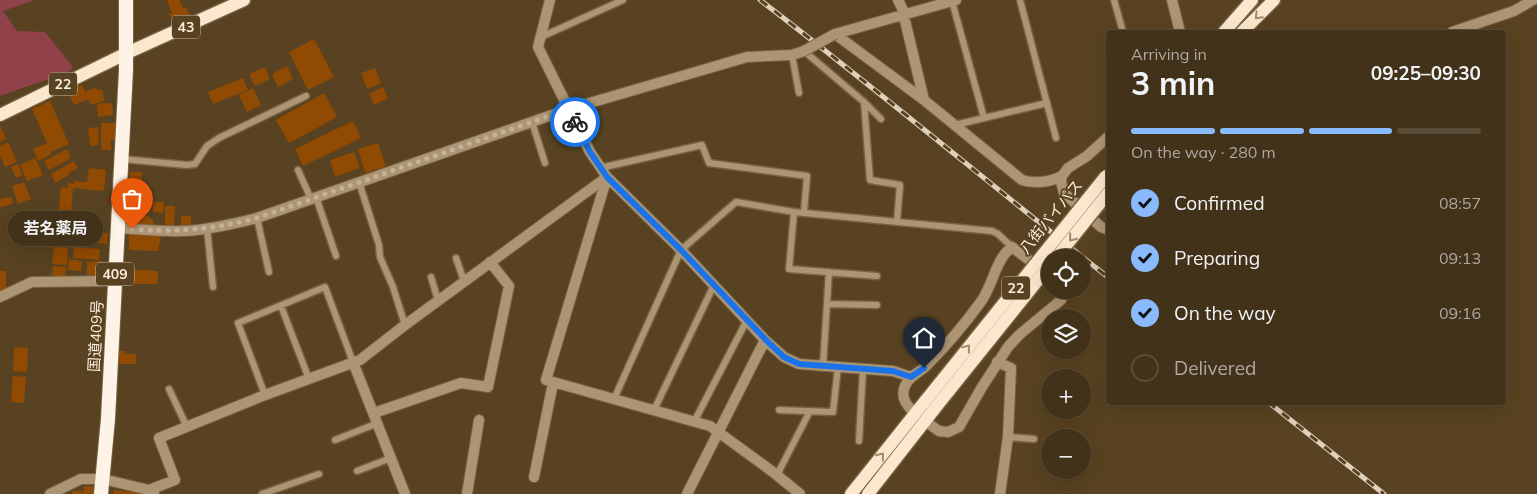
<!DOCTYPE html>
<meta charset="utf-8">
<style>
:root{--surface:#423219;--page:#493a22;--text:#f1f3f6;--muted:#aeaaa2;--line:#5a4d38;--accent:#88bafc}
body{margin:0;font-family:Mulish,"Noto Sans JP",sans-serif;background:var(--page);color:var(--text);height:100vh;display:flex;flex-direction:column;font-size:19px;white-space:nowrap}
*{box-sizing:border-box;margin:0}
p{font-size:16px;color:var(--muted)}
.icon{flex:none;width:28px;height:28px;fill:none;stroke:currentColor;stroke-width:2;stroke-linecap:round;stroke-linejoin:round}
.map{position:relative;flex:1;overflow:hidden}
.side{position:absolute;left:1106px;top:30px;width:400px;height:375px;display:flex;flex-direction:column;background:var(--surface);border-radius:5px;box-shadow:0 5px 20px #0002,0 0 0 1px var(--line)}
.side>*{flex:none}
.controls{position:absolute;left:1041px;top:249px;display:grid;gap:10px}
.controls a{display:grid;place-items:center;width:50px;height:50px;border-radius:50%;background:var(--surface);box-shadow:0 5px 20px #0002,0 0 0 1px var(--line);font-size:25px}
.pin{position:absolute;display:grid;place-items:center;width:42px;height:42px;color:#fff;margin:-51px -21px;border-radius:50% 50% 50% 0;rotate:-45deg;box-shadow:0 0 5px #0007}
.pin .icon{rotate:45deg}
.courier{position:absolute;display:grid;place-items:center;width:50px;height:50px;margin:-25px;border:4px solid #1a73e8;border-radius:50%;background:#fff;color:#222;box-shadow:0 1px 6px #0007}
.bubble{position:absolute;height:35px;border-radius:18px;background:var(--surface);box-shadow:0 5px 20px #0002,0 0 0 1px var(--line);font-size:16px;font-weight:700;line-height:35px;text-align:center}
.overview em{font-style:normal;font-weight:700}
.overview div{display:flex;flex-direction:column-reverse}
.overview{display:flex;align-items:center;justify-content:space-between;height:85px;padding:0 25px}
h1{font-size:32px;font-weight:700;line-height:38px}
.bar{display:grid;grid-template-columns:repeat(4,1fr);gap:8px 5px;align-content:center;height:60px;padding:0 25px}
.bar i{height:6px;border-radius:4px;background:var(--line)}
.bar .selected{background:var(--accent)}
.bar p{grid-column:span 4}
ol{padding:0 25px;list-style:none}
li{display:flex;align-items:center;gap:15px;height:55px}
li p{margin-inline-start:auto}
li .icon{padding:5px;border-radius:50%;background:var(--accent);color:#111;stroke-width:4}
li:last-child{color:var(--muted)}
li i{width:28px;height:28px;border:2px solid var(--line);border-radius:50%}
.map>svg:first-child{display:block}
.green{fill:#91414a}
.building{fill:#914a01}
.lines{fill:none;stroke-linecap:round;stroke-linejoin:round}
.service-casing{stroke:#766143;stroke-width:9}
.minor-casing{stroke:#766143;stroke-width:12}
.primary-casing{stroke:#766143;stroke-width:15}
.trunk-casing{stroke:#766143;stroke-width:16}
.service{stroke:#ad9574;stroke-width:6}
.minor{stroke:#ad9574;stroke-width:10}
.primary{stroke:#fbe7cd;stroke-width:12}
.trunk{stroke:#fdf3e6;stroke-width:14}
.rail-casing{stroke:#ded0ba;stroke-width:5}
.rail{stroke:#584221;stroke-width:3;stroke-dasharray:9;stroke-linecap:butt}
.minor-bridge-casing{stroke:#766143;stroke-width:12;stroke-linecap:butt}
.primary-bridge-casing{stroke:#766143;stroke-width:15;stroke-linecap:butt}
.minor-bridge{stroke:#ad9574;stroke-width:10}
.primary-bridge{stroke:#fbe7cd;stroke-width:12}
.oneway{stroke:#a18c6e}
.done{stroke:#c3b29b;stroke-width:5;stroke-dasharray:0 9}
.route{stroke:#1a73e8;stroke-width:6}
.labels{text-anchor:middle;stroke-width:4;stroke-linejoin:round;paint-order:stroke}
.shield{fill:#584221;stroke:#cbbba4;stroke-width:1}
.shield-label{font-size:14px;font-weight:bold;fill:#fcefdc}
.street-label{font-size:15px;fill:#fcefdc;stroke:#584221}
</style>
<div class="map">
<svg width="1537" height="494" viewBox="0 0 1537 494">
<rect width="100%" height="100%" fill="#584221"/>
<path class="green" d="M 0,0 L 35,0 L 3,11 L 17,31 L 45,32 L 73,67 L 68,72 L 0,96 Z"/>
<path class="building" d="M 167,0 L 179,0 L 183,8 L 186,7 L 191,18 L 174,25 L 169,14 L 172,13 Z
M 314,39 L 334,77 L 308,90 L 289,52 Z
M 287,66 L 293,79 L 278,87 L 272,74 Z
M 265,67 L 270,79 L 255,86 L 249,74 Z
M 375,68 L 381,83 L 367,89 L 361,73 Z
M 243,78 L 248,90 L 213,104 L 208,92 Z
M 82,85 L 85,92 L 94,88 L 103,91 L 104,101 L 91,105 L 88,99 L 74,105 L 68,91 Z
M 383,87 L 388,98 L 374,105 L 369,94 Z
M 253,88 L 261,105 L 247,112 L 239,95 Z
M 324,93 L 337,117 L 289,143 L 276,120 Z
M 50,101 L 69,144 L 51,152 L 52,154 L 38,161 L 33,149 L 47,143 L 32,109 Z
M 112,103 L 113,115 L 98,117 L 97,104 Z
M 353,121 L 361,138 L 303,166 L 295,149 Z
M 101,123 L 117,123 L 117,140 L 111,140 L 111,150 L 101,150 Z
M 0,125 L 6,139 L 0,142 Z
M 98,127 L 99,139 L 98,139 L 98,145 L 90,146 L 88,128 Z
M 8,142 L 17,162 L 5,167 L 0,155 L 0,146 Z
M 378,143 L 386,166 L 365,173 L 358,149 Z
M 67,149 L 71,158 L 49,170 L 44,161 Z
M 354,152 L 360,168 L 335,177 L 330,160 Z
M 35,158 L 43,175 L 27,181 L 20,165 Z
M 74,161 L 78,168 L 68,173 L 69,175 L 55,183 L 51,174 Z
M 18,164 L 22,175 L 16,178 L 11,167 Z
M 89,168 L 106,170 L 104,191 L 73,188 L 70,228 L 57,227 L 61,187 L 68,188 L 68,183 L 74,184 L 74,181 L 87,182 Z
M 130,172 L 142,172 L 141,197 L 129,197 Z
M 24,182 L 31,199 L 18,204 L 12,186 Z
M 12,197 L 13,204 L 0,207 L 0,199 Z
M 128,200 L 146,201 L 145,211 L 127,210 Z
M 153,202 L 164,202 L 163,213 L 153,212 Z
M 165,206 L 175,206 L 174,226 L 165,226 Z
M 73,211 L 82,212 L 81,230 L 71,230 Z
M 129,215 L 149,216 L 149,219 L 153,219 L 153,226 L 136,226 L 136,224 L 129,224 Z
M 181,216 L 191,216 L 191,227 L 181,227 Z
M 55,231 L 69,232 L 68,246 L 53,245 Z
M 83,231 L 89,232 L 89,240 L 83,239 Z
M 91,232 L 108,233 L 107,244 L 90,242 Z
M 129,235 L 161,235 L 158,251 L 129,250 Z
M 54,247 L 68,248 L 67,265 L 52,264 Z
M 74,247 L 100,249 L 99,260 L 73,258 Z
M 69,259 L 82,261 L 81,271 L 68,270 Z
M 102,261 L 103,272 L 108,272 L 108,278 L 87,278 L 87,262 Z
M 53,266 L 66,267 L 65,277 L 52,276 Z
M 125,269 L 158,271 L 158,284 L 124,284 Z
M 0,271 L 6,271 L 6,291 L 0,294 Z
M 14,347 L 28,348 L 27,372 L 13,371 Z
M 119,351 L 125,351 L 125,354 L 136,354 L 136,364 L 119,364 Z
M 13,376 L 26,377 L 24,403 L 11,402 Z
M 84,486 L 95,487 L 94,494 L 83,494 Z
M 113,490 L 143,493 L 143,494 L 113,494 Z
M 72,491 L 82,491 L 82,494 L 72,494 Z"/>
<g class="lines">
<g class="service-casing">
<path id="service" d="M 1020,0 L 1056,138
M 1114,0 L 1123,32
M 952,1 L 984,118
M 541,37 L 623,0
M 804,51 L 864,102 L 881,119
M 792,55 L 799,93
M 864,102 L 870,180 L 900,185 L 897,221
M 532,122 L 545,163
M 955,125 L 1047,103
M 122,159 L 187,165 L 195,164 L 207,146 L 219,138 L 306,96
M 600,168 L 702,145 L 709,163 L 807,176 L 804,212
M 298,170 L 311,199
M 359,182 L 379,245 L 380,257 L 393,287 L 405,325
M 316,197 L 336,256
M 794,212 L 789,269 L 877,276
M 257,218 L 269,272
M 207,228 L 213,287
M 456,258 L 464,281
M 431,277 L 438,300
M 827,304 L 877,305
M 281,306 L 309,379
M 823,366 L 829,272
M 169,389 L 187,427
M 265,395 L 238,323 L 325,287 L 353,362
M 614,399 L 681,250 L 736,202 L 794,212 L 992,231 L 998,234 L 1012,247
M 654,410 L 714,285
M 779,410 L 833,412 L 838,367
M 694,422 L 747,320
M 1008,437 L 1034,439
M 335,440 L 378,423
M 859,441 L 863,369
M 357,471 L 391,458
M 777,475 L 810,411
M 262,494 L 319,474"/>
</g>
<g class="minor-casing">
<path id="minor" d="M 550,0 L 538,47 L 590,152 L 607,177 L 681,250 L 765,340 L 784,357 L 799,364 L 893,371 L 911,377
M 898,0 L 902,8 L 924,100
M 1172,0 L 1180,32
M 1452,32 L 1514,11 L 1533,0
M 835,34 L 924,100 L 1022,180 C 1035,184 1051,182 1062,176
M 835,34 L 956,0
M 1109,136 L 1087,156 L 1068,168 L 1062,176 L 1061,182 L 1064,193 L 1101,227 L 1109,230
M 607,177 L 546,380 L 710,426 L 773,472 L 800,494
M 117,228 C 139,229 161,232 183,231 C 208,230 233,224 257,218 L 569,109 L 747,57 L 792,55 L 804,51
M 0,297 L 32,282 L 115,281
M 353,362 L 405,494
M 997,362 L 1011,368 L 1008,437 L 1000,494
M 374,413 L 461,383 L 488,387 L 509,286 L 490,262
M 914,413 C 907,405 900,398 905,386 C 909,375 920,373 927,365 C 946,346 964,325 980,303 C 991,289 994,268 1004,255 C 1006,252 1010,249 1012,247 L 1050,276
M 925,421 L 939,431 L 948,432 L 959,427 L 982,387 L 1008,347 L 1019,335 L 1061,300 L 1063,294 L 1062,290
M 534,477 L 553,383
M 149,490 L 175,480 L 159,438 L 265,395 L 360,360 L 405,325 L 607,177
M 50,494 L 81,479 L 103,479 L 149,490 L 154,493
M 467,494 L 479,420
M 687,494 L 765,340"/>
</g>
<g class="primary-casing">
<path id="primary" d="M 1224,32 L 1252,0
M 1242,32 L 1274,0
M 0,115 L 127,53 L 244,0
M 851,494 L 926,400
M 868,494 L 936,407"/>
</g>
<g class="trunk-casing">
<path id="trunk" d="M 101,494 L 108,419 L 126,70 L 126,0"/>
</g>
<use href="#service" class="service"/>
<use href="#minor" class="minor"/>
<use href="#primary" class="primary"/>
<use href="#trunk" class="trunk"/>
<g class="rail-casing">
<path id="rail" d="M 760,0 C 878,90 992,186 1109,278
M 1268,402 L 1384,494"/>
</g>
<use href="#rail" class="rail"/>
<g class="minor-bridge-casing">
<path id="minor-bridge" d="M 804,51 L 835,34"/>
</g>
<g class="primary-bridge-casing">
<path id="primary-bridge" d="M 1056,258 L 1109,192
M 926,400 L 1106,176
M 936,407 L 1050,265"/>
</g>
<use href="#minor-bridge" class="minor-bridge"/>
<use href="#primary-bridge" class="primary-bridge"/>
</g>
<defs><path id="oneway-chevron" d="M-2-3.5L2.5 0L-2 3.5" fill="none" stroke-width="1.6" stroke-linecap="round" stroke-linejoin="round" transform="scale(1.25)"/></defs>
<g class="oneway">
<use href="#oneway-chevron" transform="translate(1258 16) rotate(135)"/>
<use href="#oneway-chevron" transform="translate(1072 238) rotate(129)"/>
<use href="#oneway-chevron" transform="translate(967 348) rotate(-51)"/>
<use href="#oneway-chevron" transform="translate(881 456) rotate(-52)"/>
</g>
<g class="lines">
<path class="done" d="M 132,229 C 177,233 213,229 257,218 L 569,109 L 575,122"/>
<path class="route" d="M 575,122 L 590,152 L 607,177 L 681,250 L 766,340 L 784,357 L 799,364 L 893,371 L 911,377 L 924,368"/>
</g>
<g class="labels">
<g class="shield">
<rect x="172" y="15.5" width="28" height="23" rx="4"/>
<rect x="49" y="72.5" width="28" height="23" rx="4"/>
<rect x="96" y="262.5" width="38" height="23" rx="4"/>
<rect x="1002" y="276.5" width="28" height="23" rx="4"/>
</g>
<g class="shield-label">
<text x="186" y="32">43</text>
<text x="63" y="89">22</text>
<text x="115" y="279">409</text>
<text x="1016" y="293">22</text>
</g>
<g class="street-label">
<text transform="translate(1051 217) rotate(-51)" y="5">八街バイパス</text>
<text transform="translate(96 336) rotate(-87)" y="5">国道409号</text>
</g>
</g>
</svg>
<div class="controls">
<a><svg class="icon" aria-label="locate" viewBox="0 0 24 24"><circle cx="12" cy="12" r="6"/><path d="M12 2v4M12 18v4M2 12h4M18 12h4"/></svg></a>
<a><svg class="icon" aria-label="layers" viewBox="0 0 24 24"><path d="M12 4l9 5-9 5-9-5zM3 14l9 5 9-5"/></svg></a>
<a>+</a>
<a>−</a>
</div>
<div class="pin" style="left:132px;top:229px;background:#ea580c"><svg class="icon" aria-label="bag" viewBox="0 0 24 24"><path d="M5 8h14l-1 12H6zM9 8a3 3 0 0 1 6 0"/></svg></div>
<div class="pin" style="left:924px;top:368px;background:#1f2937"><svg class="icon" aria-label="home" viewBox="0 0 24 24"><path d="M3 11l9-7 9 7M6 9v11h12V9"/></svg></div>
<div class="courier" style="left:575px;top:122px"><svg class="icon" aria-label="bike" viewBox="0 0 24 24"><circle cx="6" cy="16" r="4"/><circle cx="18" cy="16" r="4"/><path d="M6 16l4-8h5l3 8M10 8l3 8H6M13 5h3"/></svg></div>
<div class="bubble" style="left:8px;top:211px;width:95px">若名薬局</div>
<section class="side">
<div class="overview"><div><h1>3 min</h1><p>Arriving in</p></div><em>09:25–09:30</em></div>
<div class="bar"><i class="selected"></i><i class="selected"></i><i class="selected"></i><i></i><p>On the way · 280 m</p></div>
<ol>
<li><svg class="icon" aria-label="check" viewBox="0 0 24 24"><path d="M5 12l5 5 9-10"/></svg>Confirmed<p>08:57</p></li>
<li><svg class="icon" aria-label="check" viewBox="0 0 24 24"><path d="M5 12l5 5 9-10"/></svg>Preparing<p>09:13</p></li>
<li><svg class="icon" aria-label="check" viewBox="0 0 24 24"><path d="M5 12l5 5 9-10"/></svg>On the way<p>09:16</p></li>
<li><i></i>Delivered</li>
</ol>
</section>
</div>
